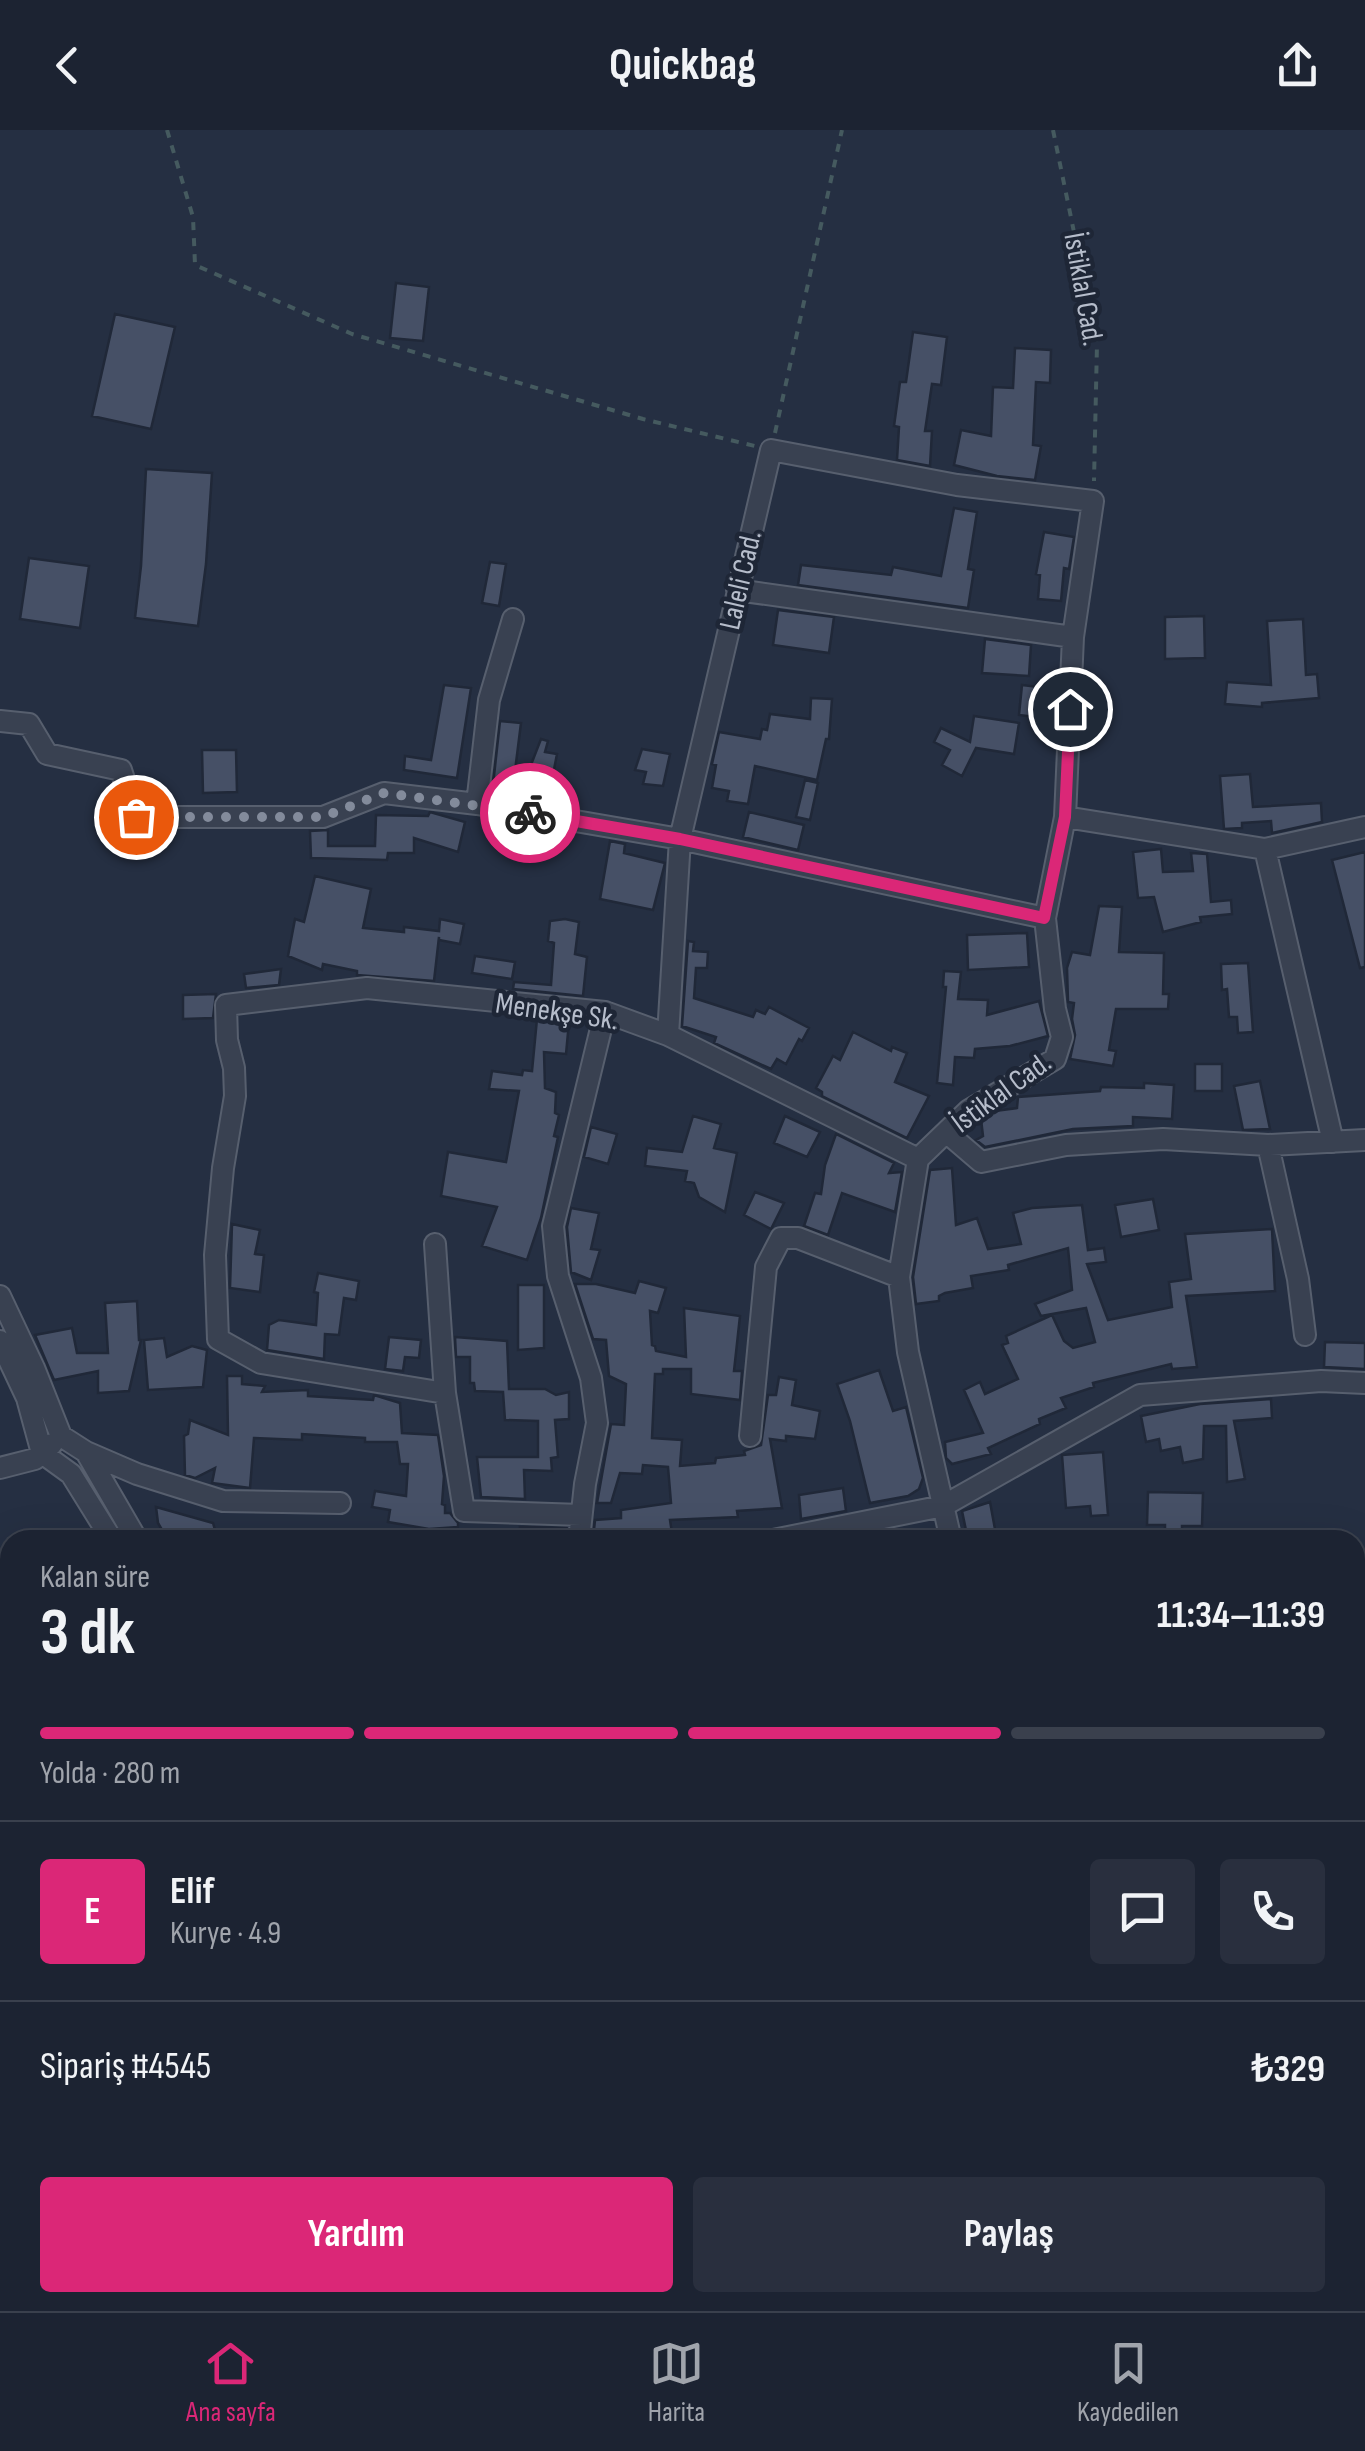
<!DOCTYPE html>
<html lang="tr">
<meta charset="utf-8">
<style>
:root{--surface:#1c2332;--page:#292f3e;--text:#f1f3f6;--muted:#a0a4ac;--line:#3a404d;--accent:#db2777}
body{margin:0;font-family:"Sofia Sans Condensed",sans-serif;background:var(--page);color:var(--text);height:100vh;display:flex;flex-direction:column;font-size:38px;white-space:nowrap}
*{box-sizing:border-box;margin:0}
p{font-size:32px;color:var(--muted)}
.icon{flex:none;width:55px;height:55px;fill:none;stroke:currentColor;stroke-width:2;stroke-linecap:round;stroke-linejoin:round}
.map{position:relative;flex:1;overflow:hidden}
.side{position:absolute;left:0px;top:1400px;width:1365px;height:782px;display:flex;flex-direction:column;background:var(--surface);border-radius:30px 30px 0 0;box-shadow:0 10px 40px #0002,0 0 0 2px var(--line)}
.side>*{flex:none}
.pin{position:absolute;display:grid;place-items:center;width:85px;height:85px;color:#fff;margin:-42px;border:5px solid #fff;border-radius:50%;box-shadow:0 2px 10px #0007}
.courier{position:absolute;display:grid;place-items:center;width:100px;height:100px;margin:-50px;border:8px solid #db2777;border-radius:50%;background:#fff;color:#222;box-shadow:0 2px 12px #0007}
.summary em{font-style:normal;font-weight:700}
.summary div{display:flex;flex-direction:column-reverse}
.summary{display:flex;align-items:center;justify-content:space-between;height:170px;padding:0 40px}
h1{font-size:65px;font-weight:700;line-height:75px}
.bar{display:grid;grid-template-columns:repeat(4,1fr);gap:15px 10px;align-content:center;height:120px;padding:0 40px}
.bar i{height:12px;border-radius:8px;background:var(--line)}
.bar .active{background:var(--accent)}
.bar p{grid-column:span 4}
.line{display:flex;align-items:center;gap:25px;padding:0 40px;border-top:2px solid var(--line)}
.line div{flex:1}
.round{display:grid;place-items:center;flex:none;width:105px;height:105px;border-radius:10px;background:var(--page)}
.primary-button{display:flex;gap:20px;margin-top:auto;padding:20px 40px}
.primary-button a{flex:1;height:115px;border-radius:10px;background:var(--accent);color:#fff;font-size:40px;font-weight:700;line-height:115px;text-align:center}
.primary-button a+a{background:var(--page);color:var(--text)}
header{display:flex;justify-content:space-between;align-items:center;height:130px;padding:0 40px;background:var(--surface);font-size:45px;font-weight:700}
.tab-bar{display:flex;justify-content:space-around;align-items:center;height:140px;border-top:2px solid var(--line);background:var(--surface);font-size:28px;color:var(--muted)}
.tab-bar a{display:grid;justify-items:center;gap:5px}
.tab-bar .active{color:var(--accent)}
.map>svg:first-child{display:block}
.building{fill:#465066;stroke:#202838;stroke-width:2.5}
.lines{fill:none;stroke-linecap:round;stroke-linejoin:round}
.minor-casing{stroke:#575f6e;stroke-width:24}
.path{stroke:#455a5f;stroke-width:4;stroke-dasharray:8 8;stroke-linecap:butt}
.minor{stroke:#394151;stroke-width:20}
.done{stroke:#838b9b;stroke-width:10;stroke-dasharray:0 18}
.route{stroke:#db2777;stroke-width:12}
.labels{text-anchor:middle;stroke-width:9;stroke-linejoin:round;paint-order:stroke}
.street-label{font-size:30px;fill:#b6bdcb;stroke:#1e2636}
</style>
<header><svg class="icon" aria-label="back" viewBox="0 0 24 24"><path d="M15 5l-7 7 7 7"/></svg>Quickbag<svg class="icon" aria-label="share" viewBox="0 0 24 24"><path d="M12 15V3M7 8l5-5 5 5M5 13v7h14v-7"/></svg></header>
<div class="map">
<svg width="1365" height="2181" viewBox="0 0 1365 2181">
<rect width="100%" height="100%" fill="#252f42"/>
<path class="building" d="M 396,153 L 429,157 L 423,211 L 390,208 Z
M 115,184 L 175,197 L 151,299 L 92,286 Z
M 913,202 L 947,207 L 941,255 L 932,254 L 925,301 L 932,301 L 930,336 L 897,330 L 899,297 L 894,296 L 900,252 L 906,252 Z
M 1015,218 L 1051,220 L 1050,253 L 1036,252 L 1033,315 L 1041,316 L 1035,350 L 997,346 L 954,335 L 961,300 L 991,306 L 993,257 L 1013,258 Z
M 146,339 L 212,343 L 206,434 L 198,496 L 135,488 L 141,436 Z
M 954,378 L 977,382 L 968,439 L 974,440 L 968,478 L 798,455 L 801,435 L 891,445 L 893,437 L 941,446 Z
M 1044,402 L 1074,407 L 1069,439 L 1064,438 L 1061,471 L 1038,469 L 1040,445 L 1036,444 Z
M 29,428 L 89,436 L 80,498 L 20,489 Z
M 490,432 L 506,434 L 499,476 L 482,473 Z
M 778,480 L 834,487 L 829,523 L 773,515 Z
M 1204,486 L 1205,528 L 1165,529 L 1165,487 Z
M 1303,489 L 1306,545 L 1317,544 L 1319,568 L 1262,573 L 1262,577 L 1225,574 L 1227,552 L 1271,555 L 1267,491 Z
M 985,509 L 1031,515 L 1029,546 L 982,543 Z
M 444,555 L 471,558 L 457,648 L 404,640 L 405,626 L 431,630 Z
M 1022,555 L 1039,557 L 1035,587 L 1019,585 Z
M 811,568 L 832,569 L 829,609 L 826,609 L 817,650 L 755,636 L 748,674 L 727,671 L 729,661 L 712,658 L 716,635 L 712,634 L 719,602 L 760,609 L 762,599 L 767,600 L 770,584 L 810,589 Z
M 974,586 L 1019,593 L 1014,624 L 976,618 L 962,646 L 942,635 L 950,620 L 934,612 L 941,598 L 970,612 Z
M 500,591 L 521,593 L 513,657 L 493,655 Z
M 541,609 L 548,611 L 545,622 L 557,624 L 552,650 L 541,648 L 539,660 L 522,658 Z
M 642,619 L 670,624 L 663,656 L 643,654 L 646,642 L 635,640 Z
M 202,620 L 236,620 L 237,662 L 203,663 Z
M 1250,644 L 1253,677 L 1321,673 L 1322,692 L 1272,703 L 1271,691 L 1242,693 L 1242,698 L 1224,699 L 1220,646 Z
M 805,650 L 818,653 L 810,690 L 796,687 Z
M 430,682 L 465,692 L 458,722 L 414,708 L 414,723 L 388,723 L 387,730 L 311,728 L 310,701 L 328,700 L 328,716 L 375,716 L 376,685 L 428,686 Z
M 749,682 L 804,695 L 798,720 L 743,707 Z
M 610,711 L 625,714 L 624,723 L 665,733 L 653,780 L 600,769 Z
M 1161,719 L 1163,742 L 1193,741 L 1191,723 L 1207,724 L 1211,772 L 1231,770 L 1232,784 L 1200,787 L 1201,792 L 1163,802 L 1154,767 L 1138,768 L 1133,722 Z
M 1365,722 L 1365,837 L 1360,838 L 1332,730 Z
M 315,746 L 371,759 L 363,798 L 404,802 L 404,797 L 439,801 L 440,789 L 464,794 L 460,814 L 439,810 L 439,807 L 434,851 L 357,845 L 357,841 L 323,834 L 322,840 L 288,826 L 295,789 L 304,792 Z
M 1099,776 L 1122,777 L 1119,822 L 1164,823 L 1163,864 L 1169,864 L 1168,879 L 1116,879 L 1109,920 L 1116,921 L 1113,936 L 1070,929 L 1075,905 L 1072,889 L 1074,873 L 1068,872 L 1067,838 L 1072,822 L 1090,825 Z
M 565,789 L 579,792 L 575,824 L 587,827 L 583,866 L 513,859 L 514,852 L 551,855 L 554,813 L 548,811 L 550,791 Z
M 1027,803 L 1029,837 L 968,840 L 967,805 Z
M 688,811 L 694,812 L 693,821 L 708,822 L 707,838 L 696,838 L 694,868 L 753,887 L 756,880 L 765,884 L 769,877 L 809,898 L 802,911 L 799,909 L 786,934 L 777,929 L 771,939 L 714,913 L 716,907 L 682,896 Z
M 475,826 L 515,832 L 512,849 L 472,843 Z
M 1248,833 L 1253,902 L 1238,903 L 1237,887 L 1229,887 L 1227,859 L 1222,860 L 1221,834 Z
M 281,839 L 279,855 L 246,858 L 244,844 Z
M 944,841 L 961,842 L 958,869 L 988,870 L 987,885 L 1039,871 L 1048,906 L 1010,916 L 975,919 L 974,928 L 955,927 L 953,955 L 937,953 L 946,857 L 943,857 Z
M 216,864 L 213,888 L 183,889 L 183,865 Z
M 537,889 L 569,892 L 566,924 L 544,922 L 545,958 L 556,962 L 555,983 L 559,985 L 554,1006 L 558,1007 L 541,1088 L 527,1130 L 482,1116 L 497,1077 L 441,1066 L 448,1022 L 506,1032 L 519,961 L 489,959 L 492,941 L 522,945 L 523,940 L 532,941 Z
M 853,902 L 891,921 L 892,917 L 907,923 L 895,952 L 929,966 L 907,1008 L 822,966 L 822,962 L 816,958 L 833,926 L 840,930 Z
M 1195,934 L 1222,934 L 1222,961 L 1195,961 Z
M 1260,951 L 1270,999 L 1243,1000 L 1234,956 Z
M 1144,953 L 1174,955 L 1172,989 L 1133,987 L 1133,996 L 1073,999 L 985,1017 L 976,1010 L 983,1006 L 981,989 L 995,981 L 1017,978 L 1018,967 L 1100,961 L 1101,957 L 1144,958 Z
M 693,986 L 721,994 L 714,1018 L 737,1023 L 725,1082 L 699,1067 L 694,1053 L 685,1051 L 687,1041 L 645,1036 L 647,1018 L 682,1022 Z
M 785,986 L 820,1002 L 807,1027 L 774,1013 Z
M 591,997 L 617,1004 L 608,1034 L 584,1027 Z
M 836,1004 L 894,1033 L 889,1043 L 902,1042 L 895,1082 L 842,1063 L 828,1105 L 804,1096 L 815,1063 L 821,1064 L 825,1035 Z
M 952,1038 L 956,1095 L 977,1088 L 988,1119 L 1021,1114 L 1013,1083 L 1032,1078 L 1082,1075 L 1088,1120 L 1104,1118 L 1106,1132 L 1087,1134 L 1108,1190 L 1172,1177 L 1169,1152 L 1191,1149 L 1185,1104 L 1272,1099 L 1275,1161 L 1186,1166 L 1197,1237 L 1172,1239 L 1171,1234 L 1093,1253 L 1094,1257 L 1061,1268 L 1066,1278 L 1039,1289 L 1040,1294 L 988,1318 L 991,1324 L 952,1334 L 946,1328 L 945,1312 L 983,1303 L 964,1260 L 980,1252 L 985,1264 L 1018,1249 L 1002,1215 L 1008,1213 L 1006,1206 L 1052,1185 L 1064,1211 L 1073,1218 L 1095,1212 L 1086,1178 L 1041,1186 L 1035,1174 L 1072,1160 L 1068,1118 L 1008,1135 L 1009,1140 L 971,1146 L 973,1158 L 945,1163 L 939,1166 L 939,1171 L 916,1174 L 913,1147 L 930,1040 Z
M 755,1062 L 784,1073 L 771,1099 L 744,1085 Z
M 1153,1069 L 1159,1100 L 1121,1107 L 1115,1075 Z
M 571,1078 L 599,1083 L 591,1119 L 600,1120 L 591,1150 L 571,1142 L 567,1097 Z
M 232,1094 L 260,1100 L 255,1124 L 264,1125 L 260,1162 L 230,1158 Z
M 318,1143 L 359,1151 L 356,1170 L 344,1168 L 339,1205 L 325,1204 L 324,1229 L 267,1220 L 269,1195 L 279,1190 L 316,1195 L 318,1163 L 314,1162 Z
M 639,1151 L 666,1158 L 658,1183 L 650,1181 L 652,1215 L 655,1216 L 656,1221 L 686,1227 L 684,1178 L 740,1186 L 734,1241 L 742,1241 L 740,1270 L 691,1264 L 691,1239 L 663,1239 L 663,1244 L 655,1244 L 652,1308 L 682,1310 L 680,1336 L 715,1333 L 716,1328 L 745,1325 L 744,1321 L 761,1315 L 768,1265 L 776,1265 L 779,1247 L 796,1250 L 792,1275 L 820,1281 L 815,1309 L 786,1306 L 786,1311 L 770,1309 L 782,1378 L 737,1381 L 738,1387 L 670,1390 L 672,1403 L 624,1410 L 593,1410 L 595,1390 L 621,1388 L 621,1380 L 671,1373 L 668,1337 L 643,1335 L 642,1344 L 620,1343 L 611,1373 L 597,1373 L 611,1294 L 624,1295 L 626,1254 L 609,1246 L 606,1210 L 593,1209 L 575,1154 L 596,1154 L 635,1163 Z
M 518,1155 L 544,1155 L 544,1218 L 518,1220 Z
M 137,1171 L 139,1210 L 141,1210 L 129,1261 L 98,1263 L 98,1241 L 54,1250 L 35,1205 L 72,1198 L 77,1223 L 108,1223 L 105,1173 Z
M 389,1207 L 421,1210 L 419,1228 L 405,1227 L 403,1241 L 385,1239 Z
M 455,1207 L 507,1211 L 509,1259 L 545,1259 L 556,1265 L 569,1262 L 569,1289 L 555,1290 L 558,1327 L 551,1328 L 552,1341 L 524,1340 L 525,1369 L 481,1367 L 477,1327 L 538,1327 L 538,1291 L 505,1290 L 503,1262 L 475,1261 L 474,1253 L 470,1253 L 470,1227 L 456,1227 Z
M 164,1208 L 167,1227 L 192,1216 L 207,1220 L 203,1257 L 148,1260 L 144,1210 Z
M 1325,1212 L 1365,1213 L 1365,1239 L 1324,1237 Z
M 879,1240 L 893,1281 L 906,1277 L 923,1348 L 919,1359 L 908,1366 L 870,1373 L 850,1291 L 837,1254 Z
M 227,1246 L 242,1246 L 242,1254 L 265,1256 L 262,1262 L 308,1260 L 308,1266 L 373,1270 L 374,1265 L 400,1273 L 402,1303 L 438,1305 L 444,1346 L 442,1374 L 445,1375 L 445,1383 L 450,1383 L 458,1393 L 458,1397 L 429,1399 L 388,1392 L 390,1380 L 372,1377 L 375,1361 L 406,1366 L 408,1334 L 400,1334 L 397,1312 L 365,1312 L 365,1308 L 302,1304 L 302,1310 L 254,1308 L 250,1358 L 212,1353 L 215,1338 L 195,1348 L 185,1345 L 184,1306 L 188,1304 L 190,1290 L 228,1305 Z
M 1271,1269 L 1272,1288 L 1234,1291 L 1245,1349 L 1227,1352 L 1226,1296 L 1204,1296 L 1203,1329 L 1183,1333 L 1180,1317 L 1161,1321 L 1159,1309 L 1146,1312 L 1141,1286 L 1200,1274 Z
M 1103,1322 L 1108,1385 L 1091,1386 L 1090,1376 L 1066,1378 L 1062,1325 Z
M 843,1358 L 846,1381 L 801,1389 L 799,1365 Z
M 1148,1362 L 1203,1363 L 1202,1396 L 1182,1396 L 1182,1410 L 1165,1410 L 1165,1395 L 1147,1395 Z
M 990,1372 L 997,1410 L 968,1410 L 962,1381 Z
M 156,1377 L 213,1393 L 218,1410 L 168,1410 L 158,1393 Z
M 520,1397 L 566,1398 L 565,1410 L 521,1410 Z"/>
<g class="lines">
<g class="minor-casing">
<path id="minor" d="M 737,460 L 1073,507
M 0,591 L 29,594 L 47,624 L 121,640 L 136,687 L 323,687 L 384,663 L 477,674 L 680,709 L 1045,788
M 477,674 L 489,570 L 513,489
M 1065,687 L 1265,719 L 1365,697
M 1265,719 L 1333,1012
M 668,905 L 680,709 L 771,320 L 957,355 L 1093,371 L 1073,507 L 1065,687 L 1045,788 L 1055,879 L 1062,907 L 1055,929 L 969,980 L 918,1029 L 899,1147 L 908,1222 L 951,1410
M 946,1002 L 981,1032 L 1066,1015 L 1163,1009 L 1268,1015 L 1365,1010
M 1268,1015 L 1298,1149 L 1305,1205
M 435,1114 L 445,1263
M 0,1166 L 34,1238 L 61,1306 L 86,1322 L 137,1410
M 0,1211 L 27,1268 L 42,1323 L 71,1344 L 112,1410
M 750,1306 L 766,1137 L 781,1108 L 798,1108 L 899,1147
M 86,1322 L 137,1344 L 223,1371 L 340,1373
M 0,1338 L 35,1329 L 52,1314
M 581,1385 L 464,1381 L 445,1263 L 261,1233 L 218,1209 L 215,1125 L 223,1038 L 235,966 L 234,938 L 227,910 L 226,875 L 367,858 L 605,882 L 668,905 L 918,1029
M 579,1410 L 585,1354 L 597,1293 L 591,1248 L 558,1146 L 553,1096 L 605,882
M 773,1410 L 943,1376 L 1140,1265 L 1321,1251 L 1365,1253
M 1355,1467 L 1365,1466
M 0,1640 L 10,1640
M 1355,1642 L 1365,1642
M 0,1798 L 10,1802
M 0,1943 L 10,1939
M 0,2027 L 10,2035
M 0,2143 L 10,2149
M 12,2172 L 13,2181
M 70,2172 L 92,2181
M 243,2172 L 247,2181
M 409,2172 L 418,2181
M 518,2181 L 521,2172
M 985,2181 L 985,2172"/>
</g>
<path class="path" d="M 167,0 L 193,87 L 195,135 L 352,204 L 643,289 L 755,316
M 1053,0 L 1097,214 L 1094,351
M 775,303 L 842,0"/>
<use href="#minor" class="minor"/>
</g>
<g class="lines">
<path class="done" d="M 136,687 L 323,687 L 384,663 L 530,683"/>
<path class="route" d="M 530,683 L 680,709 L 1044,788 L 1065,687 L 1070,579"/>
</g>
<g class="labels">
<g class="street-label">
<text transform="translate(1084 159) rotate(80)" y="10">İstiklal Cad.</text>
<text transform="translate(740 450) rotate(-77)" y="10">Laleli Cad.</text>
<text transform="translate(557 881) rotate(8)" y="10">Menekşe Sk.</text>
<text transform="translate(1001 962) rotate(-36)" y="10">İstiklal Cad.</text>
</g>
</g>
</svg>
<div class="pin" style="left:136px;top:687px;background:#ea580c"><svg class="icon" aria-label="bag" viewBox="0 0 24 24"><path d="M5 8h14l-1 12H6zM9 8a3 3 0 0 1 6 0"/></svg></div>
<div class="pin" style="left:1070px;top:579px;background:#1f2937"><svg class="icon" aria-label="home" viewBox="0 0 24 24"><path d="M3 11l9-7 9 7M6 9v11h12V9"/></svg></div>
<div class="courier" style="left:530px;top:683px"><svg class="icon" aria-label="bike" viewBox="0 0 24 24"><circle cx="6" cy="16" r="4"/><circle cx="18" cy="16" r="4"/><path d="M6 16l4-8h5l3 8M10 8l3 8H6M13 5h3"/></svg></div>
<section class="side">
<div class="summary"><div><h1>3 dk</h1><p>Kalan süre</p></div><em>11:34–11:39</em></div>
<div class="bar"><i class="active"></i><i class="active"></i><i class="active"></i><i></i><p>Yolda · 280 m</p></div>
<div class="line" style="height:180px"><b class="round" style="background:var(--accent);color:#fff">E</b><div><b>Elif</b><p>Kurye · 4.9</p></div><a class="round"><svg class="icon" aria-label="chat" viewBox="0 0 24 24"><path d="M4 5h16v11H9l-5 4z"/></svg></a><a class="round"><svg class="icon" aria-label="phone" viewBox="0 0 24 24"><path d="M5 4h4l2 5-3 2q2 4 5 5l2-3 5 2v4C11 20 4 13 5 4z"/></svg></a></div>
<div class="line" style="height:130px"><div>Sipariş #4545</div><b>₺329</b></div>
<div class="primary-button"><a>Yardım</a><a>Paylaş</a></div>
</section>
</div>
<nav class="tab-bar">
<a class="active"><svg class="icon" aria-label="home" viewBox="0 0 24 24"><path d="M3 11l9-7 9 7M6 9v11h12V9"/></svg>Ana sayfa</a>
<a><svg class="icon" aria-label="map" viewBox="0 0 24 24"><path d="M3 6l6-2 6 2 6-2v14l-6 2-6-2-6 2zM9 4v14M15 6v14"/></svg>Harita</a>
<a><svg class="icon" aria-label="saved" viewBox="0 0 24 24"><path d="M7 4h10v16l-5-4-5 4z"/></svg>Kaydedilen</a>
</nav>
